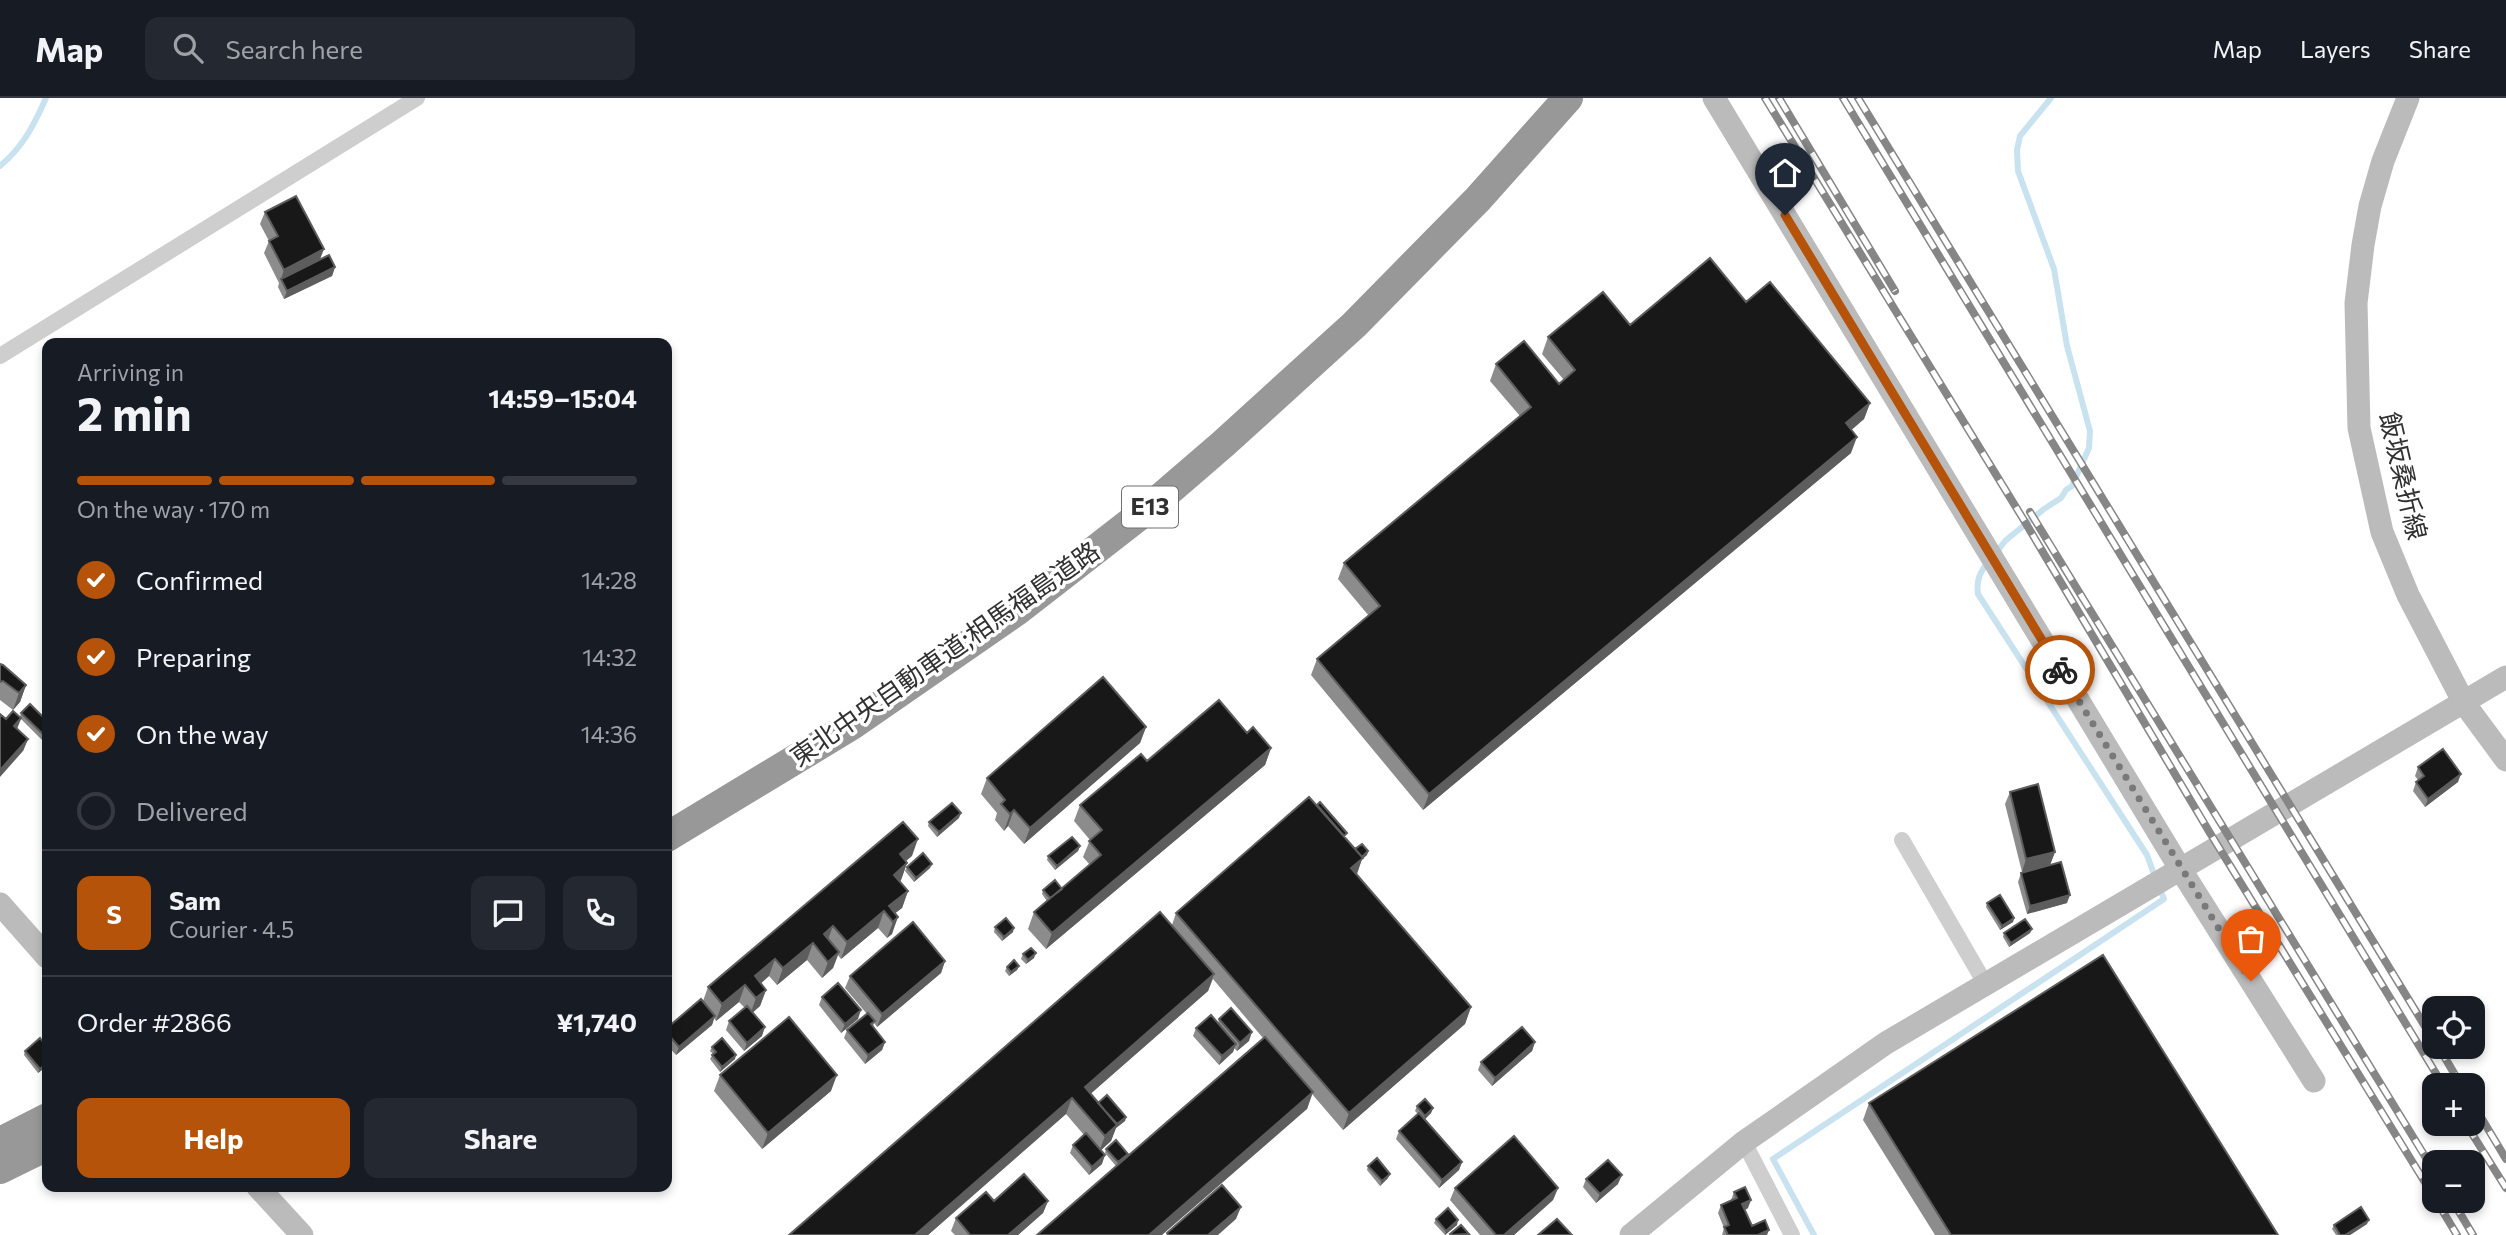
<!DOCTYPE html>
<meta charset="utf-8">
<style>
:root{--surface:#171b24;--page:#242831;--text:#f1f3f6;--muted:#9ea1a6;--line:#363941;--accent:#b45309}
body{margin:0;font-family:Commissioner,"Noto Sans JP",sans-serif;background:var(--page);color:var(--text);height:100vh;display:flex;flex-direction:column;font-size:26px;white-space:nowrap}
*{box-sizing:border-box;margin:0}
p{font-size:23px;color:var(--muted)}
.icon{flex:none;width:38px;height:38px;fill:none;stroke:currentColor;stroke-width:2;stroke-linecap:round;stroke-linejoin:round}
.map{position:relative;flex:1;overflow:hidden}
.side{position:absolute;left:42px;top:240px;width:630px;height:854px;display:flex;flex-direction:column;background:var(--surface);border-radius:14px;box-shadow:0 4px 10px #0003}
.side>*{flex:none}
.tools{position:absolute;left:2422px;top:898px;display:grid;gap:14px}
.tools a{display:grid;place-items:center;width:63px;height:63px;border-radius:14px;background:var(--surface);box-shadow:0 4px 10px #0003;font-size:35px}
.pin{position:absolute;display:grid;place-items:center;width:60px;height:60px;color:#fff;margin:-72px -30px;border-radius:50% 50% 50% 0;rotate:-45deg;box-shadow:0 0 7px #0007}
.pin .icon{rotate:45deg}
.courier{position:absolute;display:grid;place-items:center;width:70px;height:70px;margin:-35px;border:5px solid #b45309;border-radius:50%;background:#fff;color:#222;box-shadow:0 2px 9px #0007}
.overview em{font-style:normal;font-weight:700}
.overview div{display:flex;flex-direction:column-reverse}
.overview{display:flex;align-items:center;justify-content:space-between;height:119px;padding:0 35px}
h1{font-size:46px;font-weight:700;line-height:52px}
.bar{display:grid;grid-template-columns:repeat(4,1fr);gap:10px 7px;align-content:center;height:84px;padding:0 35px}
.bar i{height:9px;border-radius:5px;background:var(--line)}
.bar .current{background:var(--accent)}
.bar p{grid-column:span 4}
.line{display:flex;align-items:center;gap:18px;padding:0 35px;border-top:2px solid var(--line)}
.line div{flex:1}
.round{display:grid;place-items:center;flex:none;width:74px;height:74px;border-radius:14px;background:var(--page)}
ol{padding:0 35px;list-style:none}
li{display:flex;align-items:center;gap:21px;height:77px}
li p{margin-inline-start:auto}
li .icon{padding:7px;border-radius:50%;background:var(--accent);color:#fff;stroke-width:4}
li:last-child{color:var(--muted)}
li i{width:38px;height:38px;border:4px solid var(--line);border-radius:50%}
.action{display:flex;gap:14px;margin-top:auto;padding:14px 35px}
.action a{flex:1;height:80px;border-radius:14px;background:var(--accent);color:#fff;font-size:28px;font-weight:700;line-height:80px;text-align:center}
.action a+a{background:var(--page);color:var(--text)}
header{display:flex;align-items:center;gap:42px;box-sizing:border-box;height:98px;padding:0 35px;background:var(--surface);border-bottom:2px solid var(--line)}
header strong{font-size:33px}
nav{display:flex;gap:38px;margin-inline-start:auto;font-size:24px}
.search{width:490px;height:63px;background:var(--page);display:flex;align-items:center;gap:18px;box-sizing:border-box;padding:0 24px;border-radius:14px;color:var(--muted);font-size:26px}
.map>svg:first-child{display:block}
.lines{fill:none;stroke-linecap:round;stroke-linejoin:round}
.stream{stroke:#c9e2f0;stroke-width:6}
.street{stroke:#cecece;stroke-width:16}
.secondary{stroke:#bbb;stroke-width:23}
.highway{stroke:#989898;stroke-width:30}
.rail-casing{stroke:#868686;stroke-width:8}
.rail{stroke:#fff;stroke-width:5;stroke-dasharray:16;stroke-linecap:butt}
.wall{fill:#8c8c8c}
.shaded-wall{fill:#5d5d5d}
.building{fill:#181818;stroke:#5d5d5d;stroke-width:2}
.done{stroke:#797979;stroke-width:7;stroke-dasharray:0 12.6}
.route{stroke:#b45309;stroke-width:9}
.labels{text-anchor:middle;stroke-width:7;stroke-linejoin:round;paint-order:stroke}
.shield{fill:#fff;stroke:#6f6f6f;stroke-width:2}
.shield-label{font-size:24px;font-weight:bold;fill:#313131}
.street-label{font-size:26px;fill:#313131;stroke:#fff}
</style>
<header>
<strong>Map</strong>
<div class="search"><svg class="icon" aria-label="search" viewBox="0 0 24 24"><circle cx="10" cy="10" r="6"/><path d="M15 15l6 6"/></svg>Search here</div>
<nav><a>Map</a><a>Layers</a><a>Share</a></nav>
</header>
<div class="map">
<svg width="2506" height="1137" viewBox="0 0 2506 1137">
<rect width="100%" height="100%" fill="#fff"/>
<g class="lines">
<path class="stream" d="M 0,68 C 23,49 34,27 46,0
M 1996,455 L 2005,443 L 2044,411 L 2061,400 L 2066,392 L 2072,388 L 2089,350 L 2090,333 L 2067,248 L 2054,171 L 2018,73 L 2017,52 L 2020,38 L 2051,0
M 1989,463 C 1980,474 1976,482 1978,496 L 2147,757 L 2155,779
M 1814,1137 L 1773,1061 L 2164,801 L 2159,789"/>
<path class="street" d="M 0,258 L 417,0
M 1902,742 L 1986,887
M 1744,1044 L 1792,1137"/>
<path class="secondary" d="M 1714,0 L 2181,772 L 2314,983
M 2408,0 L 2383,63 L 2370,108 L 2363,147 L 2356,205 L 2359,330 L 2382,434 L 2408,497 L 2464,605 L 2506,662
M 0,806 L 47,859
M 257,1088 L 302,1137
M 1631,1137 L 1744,1044 L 1886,945 L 2506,579"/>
<path class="highway" d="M 667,739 L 852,627 L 1018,512 L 1144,414 L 1223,346 L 1354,227 L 1478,101 L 1568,0
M 0,1044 L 47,1020
M 0,1071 L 47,1048"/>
<g class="rail-casing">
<path id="rail" d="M 1765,0 L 2022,419 L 2210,735 L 2434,1099
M 1779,0 L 1895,193
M 1843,0 L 2443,987
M 1858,0 L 2434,943
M 2030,414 L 2434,1073
M 2438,948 L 2461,987
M 2473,1006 L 2506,1061
M 2466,1026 L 2506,1090
M 2436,1102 L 2457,1137
M 2452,1102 L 2473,1137"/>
</g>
<use href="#rail" class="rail"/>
</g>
<path class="wall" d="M 265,114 L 320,161 L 335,169 L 332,178 L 284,201 L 278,189 L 279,185 L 264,155 L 269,143 L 260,126 Z
M 1746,204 L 1870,305 L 1864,321 L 1851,332 L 1851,355 L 1423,712 L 1311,577 L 1317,561 L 1369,518 L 1338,481 L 1344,465 L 1520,318 L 1490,283 L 1496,266 L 1559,286 L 1564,282 L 1542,256 L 1548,239 L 1630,227 Z
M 0,566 L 26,587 L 20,604 L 13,612 L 0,602 Z
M 21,615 L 47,623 L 47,639 L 43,643 L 21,621 L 17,631 L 28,641 L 23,653 L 6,621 L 20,619 Z
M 1146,629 L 1140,645 L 1024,746 L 1008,728 L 1004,733 L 995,722 L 997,715 L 981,696 L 987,680 Z
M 1247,635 L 1271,650 L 1265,667 L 1046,851 L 1028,831 L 1034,814 L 1047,803 L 1042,796 L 1043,792 L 1062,791 L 1090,767 L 1083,759 L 1090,742 L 1074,723 L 1080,707 L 1147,663 Z
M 2418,669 L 2458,684 L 2425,709 L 2413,693 L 2416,684 L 2418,682 L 2415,678 Z
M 2010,694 L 2055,754 L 2050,767 L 2022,774 L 2005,706 Z
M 959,720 L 937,739 L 928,728 L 929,724 Z
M 1345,740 L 1355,751 L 1368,753 L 1367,757 L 1362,761 L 1356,777 L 1471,909 L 1465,926 L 1343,1032 L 1312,996 L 1307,1011 L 1116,1068 L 1105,1055 L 1106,1051 L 1128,1056 L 1127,1058 L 1263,940 L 1213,881 L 1208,893 L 1090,996 L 1098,1005 L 1126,1019 L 1125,1023 L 1116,1030 L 1111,1043 L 1101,1052 L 1102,1066 L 1089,1077 L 1070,1055 L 1073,1047 L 1084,1037 L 1066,1016 L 928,1137 L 789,1137 L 1172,827 L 1176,815 Z
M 1080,748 L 1078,753 L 1055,772 L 1047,762 L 1048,758 Z
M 912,758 L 905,763 L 907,765 L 901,782 L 900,784 L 908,793 L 902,810 L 895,815 L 892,836 L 887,840 L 878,830 L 841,861 L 838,857 L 833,870 L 822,880 L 807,862 L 777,887 L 769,878 L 761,885 L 766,892 L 760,908 L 752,915 L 762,938 L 744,953 L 726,932 L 729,923 L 745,910 L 739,904 L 716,923 L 714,920 L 712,927 L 676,957 L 667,947 L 667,930 L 703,903 L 708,889 Z
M 907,769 L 930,770 L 914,784 L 905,773 Z
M 2021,775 L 2067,805 L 2027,816 L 2018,784 Z
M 1987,805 L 2014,820 L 2013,824 L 2000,832 L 1986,809 Z
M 995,829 L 1013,834 L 1002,843 L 994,834 Z
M 2032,831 L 2030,835 L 2009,849 L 2003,839 L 2004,835 Z
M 1023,856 L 1034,860 L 1026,866 L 1021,861 Z
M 945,863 L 941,875 L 877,929 L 874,925 L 873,929 L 885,944 L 882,952 L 865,966 L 844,940 L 847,932 L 867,916 L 845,890 L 850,878 Z
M 1019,868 L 1017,872 L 1009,878 L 1005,873 L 1007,869 Z
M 822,899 L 858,921 L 841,935 L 819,907 Z
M 1219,921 L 1249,943 L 1237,953 L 1234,950 L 1233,954 L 1219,967 L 1193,938 L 1196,930 L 1218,925 Z
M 1535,944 L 1532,953 L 1492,988 L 1478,972 L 1481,964 Z
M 47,949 L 47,968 L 38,975 L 24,957 L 25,953 Z
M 712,949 L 735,961 L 720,974 L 710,961 L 713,956 L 710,953 Z
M 720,977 L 831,993 L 762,1051 L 714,993 Z
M 1869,1005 L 2278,1137 L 1935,1137 L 1863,1022 Z
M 1417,1008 L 1433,1010 L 1431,1015 L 1425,1021 L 1462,1064 L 1459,1072 L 1439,1090 L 1396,1041 L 1399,1033 L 1418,1016 L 1415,1013 Z
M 1368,1068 L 1388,1080 L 1380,1088 L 1367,1072 Z
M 1586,1081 L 1618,1086 L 1596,1105 L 1583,1089 Z
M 1455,1090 L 1558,1090 L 1553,1102 L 1514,1137 L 1480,1137 L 1450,1102 Z
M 1734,1094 L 1748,1110 L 1745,1112 L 1752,1128 L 1767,1137 L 1722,1137 L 1724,1130 L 1718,1115 L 1721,1107 L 1731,1102 Z
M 994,1103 L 1048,1103 L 1043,1115 L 1018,1137 L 955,1137 L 951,1133 L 956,1120 Z
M 1436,1121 L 1457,1127 L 1445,1137 L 1434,1125 Z
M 2367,1126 L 2350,1137 L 2336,1137 L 2332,1131 L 2334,1127 Z"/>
<path class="shaded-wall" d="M 324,151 L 319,164 L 281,181 L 284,172 Z
M 335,169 L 332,178 L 284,201 L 287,193 Z
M 1870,305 L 1864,321 L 1840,342 L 1846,325 Z
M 1857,339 L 1851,355 L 1423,712 L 1429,696 Z
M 26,587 L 20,604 L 13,612 L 19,595 Z
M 21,620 L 16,633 L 14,628 Z
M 1146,629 L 1140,645 L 1024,746 L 1030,730 Z
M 28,641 L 23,653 L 0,679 L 0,672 Z
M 1271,650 L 1265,667 L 1046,851 L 1052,835 Z
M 2461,676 L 2458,684 L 2425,709 L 2428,701 Z
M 1014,712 L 1008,728 L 1004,733 L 1010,716 Z
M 961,715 L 959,720 L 937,739 L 939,734 Z
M 918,741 L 912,758 L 894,773 L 900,756 Z
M 1080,748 L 1078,753 L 1055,772 L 1057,768 Z
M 1368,753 L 1367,757 L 1362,761 L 1357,776 L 1351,770 Z
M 2055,754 L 2050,767 L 2022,774 L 2026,761 Z
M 907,765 L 901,782 L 888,793 L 894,777 Z
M 932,766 L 930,770 L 914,784 L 916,780 Z
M 908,793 L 902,810 L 889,820 L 889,808 Z
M 2070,797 L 2067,805 L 2027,816 L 2030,808 Z
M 884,813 L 878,830 L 841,861 L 847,844 Z
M 898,819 L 892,836 L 887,840 L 893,824 Z
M 2014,820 L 2013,824 L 2000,832 L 2002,828 Z
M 833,828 L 827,844 L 824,836 Z
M 1014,830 L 1013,834 L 1002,843 L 1004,839 Z
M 2032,831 L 2030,835 L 2009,849 L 2011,845 Z
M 813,845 L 807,862 L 777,887 L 783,870 Z
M 839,854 L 833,870 L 822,880 L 828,864 Z
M 1036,855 L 1034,860 L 1026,866 L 1028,862 Z
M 775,861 L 769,878 L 751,894 L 755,878 Z
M 945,863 L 941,875 L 877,929 L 882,916 Z
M 1019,868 L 1017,872 L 1009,878 L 1011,874 Z
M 1214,876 L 1208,893 L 1079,1006 L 1085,989 Z
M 745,887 L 739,904 L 716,923 L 722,906 Z
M 766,892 L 760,908 L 750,917 L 756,900 Z
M 1471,909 L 1465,926 L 1343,1032 L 1349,1015 Z
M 861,912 L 858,921 L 841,935 L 845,926 Z
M 715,918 L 712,927 L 676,957 L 679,949 Z
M 765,929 L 762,938 L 744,953 L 747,945 Z
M 1252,934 L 1249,943 L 1237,953 L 1240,945 Z
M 885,944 L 882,952 L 865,966 L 868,957 Z
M 1535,944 L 1532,953 L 1492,988 L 1495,980 Z
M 1236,946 L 1233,954 L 1219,967 L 1222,958 Z
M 736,957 L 735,961 L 720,974 L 722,969 Z
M 47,965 L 47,968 L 38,975 L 40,971 Z
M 837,977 L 831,993 L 762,1051 L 768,1035 Z
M 1313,994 L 1307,1011 L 1162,1137 L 1149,1137 Z
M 1072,1000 L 1066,1016 L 928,1137 L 915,1137 Z
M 1433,1010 L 1431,1015 L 1424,1022 L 1425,1018 Z
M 1126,1019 L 1125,1023 L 1116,1030 L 1111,1043 L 1099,1054 L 1105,1038 Z
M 1105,1057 L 1102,1066 L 1089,1077 L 1092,1069 Z
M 1462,1064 L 1459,1072 L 1439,1090 L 1442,1082 Z
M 1390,1076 L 1388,1080 L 1380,1088 L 1382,1083 Z
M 1622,1077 L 1618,1086 L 1596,1105 L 1600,1096 Z
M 1558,1090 L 1553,1102 L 1514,1137 L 1504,1137 Z
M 1751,1102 L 1748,1110 L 1739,1115 L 1742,1106 Z
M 1048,1103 L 1043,1115 L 1018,1137 L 1008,1137 Z
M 1241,1109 L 1236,1121 L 1218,1137 L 1208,1137 Z
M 1458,1122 L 1457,1127 L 1445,1137 L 1446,1133 Z
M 2369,1122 L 2367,1126 L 2350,1137 L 2345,1137 Z
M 1769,1132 L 1767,1137 L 1758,1137 Z"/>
<path class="building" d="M 296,98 L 324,151 L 284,172 L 269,143 L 278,138 L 265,114 Z
M 329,157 L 335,169 L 287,193 L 281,181 Z
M 1710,160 L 1746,204 L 1770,184 L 1870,305 L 1846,325 L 1857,339 L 1429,696 L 1317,561 L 1380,508 L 1344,465 L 1531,309 L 1496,266 L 1524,243 L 1559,286 L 1575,272 L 1548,239 L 1603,194 L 1630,227 Z
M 0,566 L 3,567 L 26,587 L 19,595 L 3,583 L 0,584 Z
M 1103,579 L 1146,629 L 1030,730 L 1014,712 L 1010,716 L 1001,706 L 1005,702 L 987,680 Z
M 1219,602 L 1247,635 L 1253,629 L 1271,650 L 1052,835 L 1034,814 L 1101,757 L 1089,743 L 1102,732 L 1080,707 L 1141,656 L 1147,663 Z
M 30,606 L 47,623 L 47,636 L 45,638 L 21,615 Z
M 13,613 L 21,620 L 14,628 L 28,641 L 0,672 L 0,616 L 6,621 Z
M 2443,651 L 2461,676 L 2428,701 L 2416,684 L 2424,678 L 2418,669 Z
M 2038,686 L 2055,754 L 2026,761 L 2010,694 Z
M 1309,699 L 1363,760 L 1351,770 L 1471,909 L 1349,1015 L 1176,815 Z
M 1320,704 L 1347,735 L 1344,738 L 1317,707 Z
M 952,705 L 961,715 L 939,734 L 929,724 Z
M 903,724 L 918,741 L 900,756 L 907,765 L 894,777 L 908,793 L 889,808 L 898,819 L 893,824 L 884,813 L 847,844 L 833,828 L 824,836 L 839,854 L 828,864 L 813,845 L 783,870 L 775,861 L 755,878 L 766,892 L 756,900 L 745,887 L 722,906 L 708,889 Z
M 1072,739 L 1080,748 L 1057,768 L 1048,758 Z
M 1362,746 L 1368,753 L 1362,759 L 1355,751 Z
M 923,755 L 932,766 L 916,780 L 907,769 Z
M 2061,764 L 2070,797 L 2030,808 L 2021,775 Z
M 1055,782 L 1062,791 L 1050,800 L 1043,792 Z
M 2000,797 L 2014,820 L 2002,828 L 1987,805 Z
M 1160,814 L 1214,876 L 1085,989 L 1117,1027 L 1105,1038 L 1072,1000 L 915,1137 L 789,1137 Z
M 1006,820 L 1014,830 L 1004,839 L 995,829 Z
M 2025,821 L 2032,831 L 2011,845 L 2004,835 Z
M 913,824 L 945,863 L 882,916 L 850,878 Z
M 1031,850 L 1036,855 L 1028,862 L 1023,856 Z
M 2103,857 L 2278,1137 L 1951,1137 L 1869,1005 Z
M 1014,862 L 1019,868 L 1011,874 L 1007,869 Z
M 838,885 L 861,912 L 845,926 L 822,899 Z
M 701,901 L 715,918 L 679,949 L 667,935 L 667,930 Z
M 747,908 L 765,929 L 747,945 L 729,923 Z
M 1231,910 L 1252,934 L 1240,945 L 1219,921 Z
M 868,915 L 875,923 L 871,926 L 885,944 L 868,957 L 847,932 Z
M 1211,917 L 1236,946 L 1222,958 L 1196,930 Z
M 789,919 L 837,977 L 768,1035 L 720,977 Z
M 1522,929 L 1535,944 L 1495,980 L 1481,964 Z
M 1265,939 L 1313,994 L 1149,1137 L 1037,1137 Z
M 40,940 L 47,949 L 47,965 L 40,971 L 25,953 Z
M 722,940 L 736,957 L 722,969 L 712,957 L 716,954 L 712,949 Z
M 1107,997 L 1126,1019 L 1117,1026 L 1098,1005 Z
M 1425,1001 L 1433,1010 L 1425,1018 L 1417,1008 Z
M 1419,1015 L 1462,1064 L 1442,1082 L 1399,1033 Z
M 1086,1035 L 1105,1057 L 1092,1069 L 1073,1047 Z
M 1514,1038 L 1558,1090 L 1504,1137 L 1496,1137 L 1455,1090 Z
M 1116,1042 L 1128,1056 L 1118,1064 L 1106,1051 Z
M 1377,1060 L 1390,1076 L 1382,1083 L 1368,1068 Z
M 1608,1062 L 1622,1077 L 1600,1096 L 1586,1081 Z
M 1024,1076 L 1048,1103 L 1008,1137 L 970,1137 L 956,1120 L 986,1094 L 994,1103 Z
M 1222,1087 L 1241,1109 L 1208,1137 L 1168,1137 L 1167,1135 Z
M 1745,1089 L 1751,1102 L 1742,1106 L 1752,1128 L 1765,1122 L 1769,1132 L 1758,1137 L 1728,1137 L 1724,1129 L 1729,1127 L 1721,1107 L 1737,1100 L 1734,1094 Z
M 2361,1109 L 2369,1122 L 2345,1137 L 2340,1137 L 2334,1127 Z
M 1448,1110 L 1458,1122 L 1446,1133 L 1436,1121 Z
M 1557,1121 L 1572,1137 L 1538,1137 Z
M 1461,1127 L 1469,1136 L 1451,1137 L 1450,1136 Z"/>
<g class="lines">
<path class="done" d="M 2060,572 L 2251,883"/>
<path class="route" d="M 1785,117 L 2060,572"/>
</g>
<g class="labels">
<rect class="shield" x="1122" y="388.5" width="56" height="41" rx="5"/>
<g class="shield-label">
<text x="1150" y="417">E13</text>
</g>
<g class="street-label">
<text transform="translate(2403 378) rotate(77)" y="9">飯坂桑折線</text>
<text transform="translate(945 556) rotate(-35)" y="9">東北中央自動車道;相馬福島道路</text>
</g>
</g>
</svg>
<div class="tools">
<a><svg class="icon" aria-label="locate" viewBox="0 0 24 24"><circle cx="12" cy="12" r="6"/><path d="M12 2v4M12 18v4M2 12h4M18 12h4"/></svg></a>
<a>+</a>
<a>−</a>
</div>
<div class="pin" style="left:2251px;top:883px;background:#ea580c"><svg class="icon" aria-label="bag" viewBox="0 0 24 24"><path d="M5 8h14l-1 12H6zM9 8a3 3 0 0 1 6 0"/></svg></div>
<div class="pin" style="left:1785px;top:117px;background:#1f2937"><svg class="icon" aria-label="home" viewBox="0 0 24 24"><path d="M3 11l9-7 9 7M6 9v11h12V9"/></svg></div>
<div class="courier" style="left:2060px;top:572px"><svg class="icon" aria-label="bike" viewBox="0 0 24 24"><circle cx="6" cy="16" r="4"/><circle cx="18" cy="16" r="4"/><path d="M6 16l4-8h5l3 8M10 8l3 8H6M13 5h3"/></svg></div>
<section class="side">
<div class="overview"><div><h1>2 min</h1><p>Arriving in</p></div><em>14:59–15:04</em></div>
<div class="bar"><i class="current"></i><i class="current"></i><i class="current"></i><i></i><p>On the way · 170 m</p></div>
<ol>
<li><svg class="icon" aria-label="check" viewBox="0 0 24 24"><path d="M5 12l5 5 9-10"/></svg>Confirmed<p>14:28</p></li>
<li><svg class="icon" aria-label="check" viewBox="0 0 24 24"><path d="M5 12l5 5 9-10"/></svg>Preparing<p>14:32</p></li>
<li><svg class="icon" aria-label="check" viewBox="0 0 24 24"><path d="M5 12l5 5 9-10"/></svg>On the way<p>14:36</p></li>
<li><i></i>Delivered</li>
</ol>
<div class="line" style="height:126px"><b class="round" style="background:var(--accent);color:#fff">S</b><div><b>Sam</b><p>Courier · 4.5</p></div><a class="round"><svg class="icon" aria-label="chat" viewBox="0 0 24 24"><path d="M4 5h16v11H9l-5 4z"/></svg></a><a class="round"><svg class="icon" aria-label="phone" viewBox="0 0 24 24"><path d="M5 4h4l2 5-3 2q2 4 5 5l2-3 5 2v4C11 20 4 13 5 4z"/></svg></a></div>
<div class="line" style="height:91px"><div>Order #2866</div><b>¥1,740</b></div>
<div class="action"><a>Help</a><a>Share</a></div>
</section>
</div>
